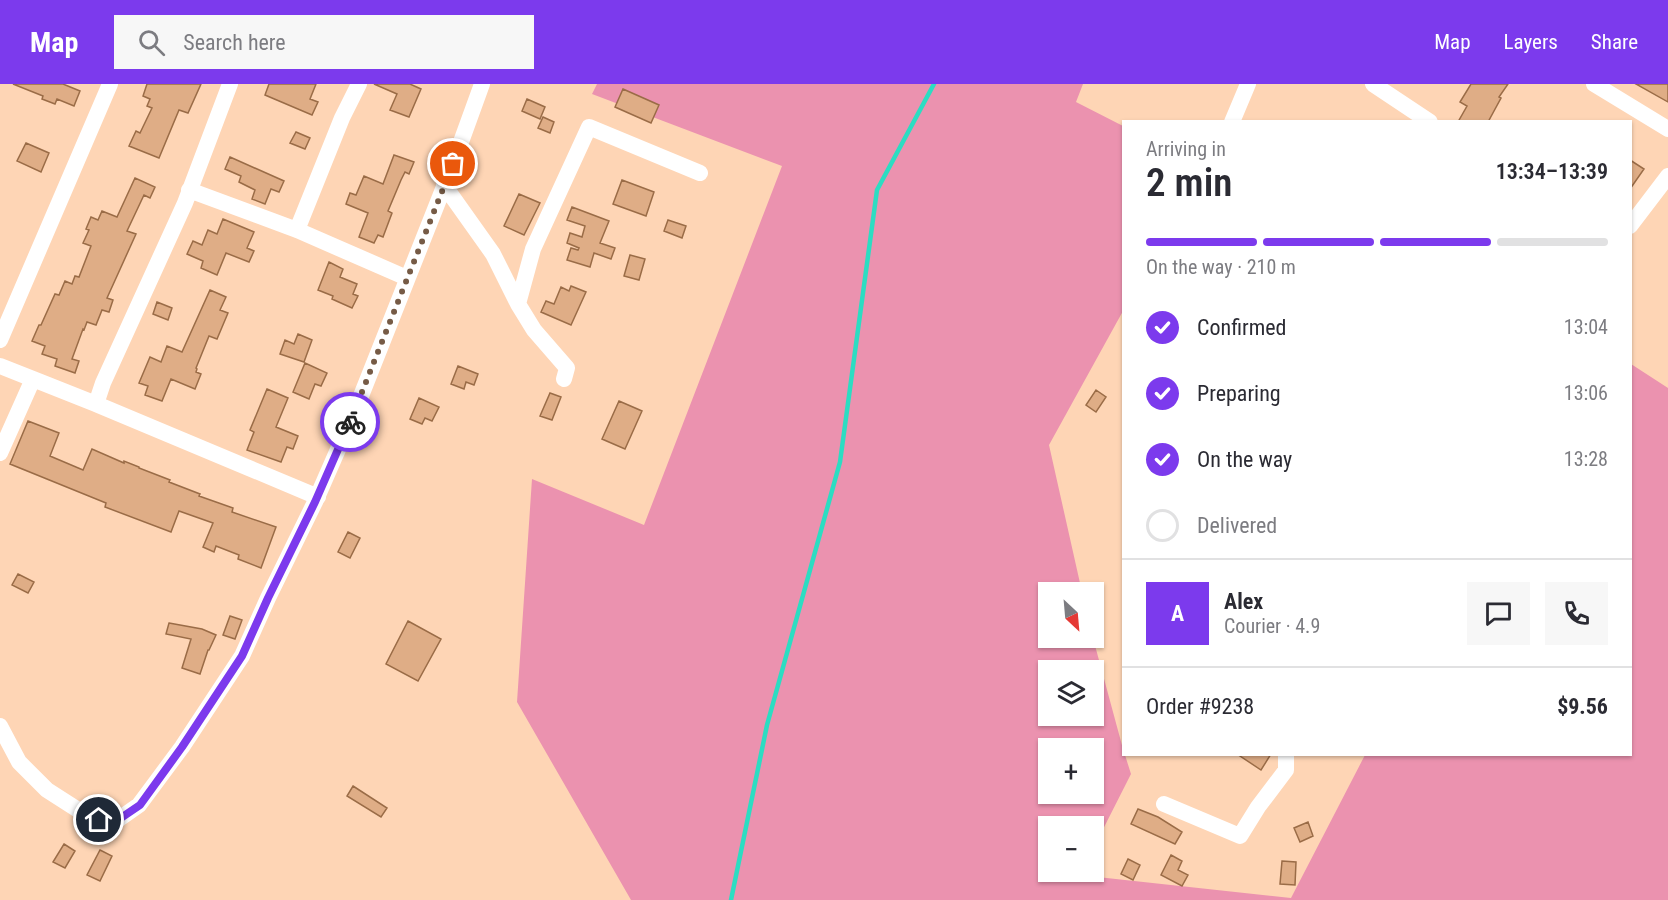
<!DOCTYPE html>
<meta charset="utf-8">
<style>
:root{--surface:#fff;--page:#f7f7f7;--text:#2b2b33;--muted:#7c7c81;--line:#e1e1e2;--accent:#7c3aed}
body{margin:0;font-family:"Roboto Condensed",sans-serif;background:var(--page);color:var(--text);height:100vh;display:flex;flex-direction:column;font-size:22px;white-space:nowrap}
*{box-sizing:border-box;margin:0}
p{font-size:20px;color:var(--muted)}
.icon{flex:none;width:33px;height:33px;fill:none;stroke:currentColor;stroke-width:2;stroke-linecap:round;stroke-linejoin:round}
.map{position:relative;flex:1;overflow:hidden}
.panel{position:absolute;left:1122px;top:36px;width:510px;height:636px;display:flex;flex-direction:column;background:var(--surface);border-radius:0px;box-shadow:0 2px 4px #0004}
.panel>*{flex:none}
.needle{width:39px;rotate:154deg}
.buttons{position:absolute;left:1038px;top:498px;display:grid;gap:12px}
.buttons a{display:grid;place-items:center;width:66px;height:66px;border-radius:0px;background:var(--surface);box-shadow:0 2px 4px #0004;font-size:30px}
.pin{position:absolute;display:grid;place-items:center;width:51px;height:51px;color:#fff;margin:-26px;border:3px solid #fff;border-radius:50%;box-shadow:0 2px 6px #0007}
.courier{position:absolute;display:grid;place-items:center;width:60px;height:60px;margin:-30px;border:4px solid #7c3aed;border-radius:50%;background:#fff;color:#222;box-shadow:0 2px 8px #0007}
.summary em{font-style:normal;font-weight:600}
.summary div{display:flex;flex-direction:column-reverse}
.summary{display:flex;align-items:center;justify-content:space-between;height:102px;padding:0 24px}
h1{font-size:39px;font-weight:600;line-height:45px}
.bar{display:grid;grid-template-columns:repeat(4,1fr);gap:9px 6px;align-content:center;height:72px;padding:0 24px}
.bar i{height:8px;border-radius:4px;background:var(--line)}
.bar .current{background:var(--accent)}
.bar p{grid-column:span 4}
.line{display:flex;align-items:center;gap:15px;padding:0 24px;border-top:2px solid var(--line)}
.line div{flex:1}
.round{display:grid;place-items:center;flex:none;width:63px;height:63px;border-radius:0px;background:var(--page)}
ol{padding:0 24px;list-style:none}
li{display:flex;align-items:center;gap:18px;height:66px}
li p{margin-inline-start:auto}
li .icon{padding:6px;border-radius:50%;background:var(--accent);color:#fff;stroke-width:4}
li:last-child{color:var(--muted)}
li i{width:33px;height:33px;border:3px solid var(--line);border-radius:50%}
header{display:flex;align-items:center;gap:36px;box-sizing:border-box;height:84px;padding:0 30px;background:var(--accent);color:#fff}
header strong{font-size:28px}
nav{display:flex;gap:33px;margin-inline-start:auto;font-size:21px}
.search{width:420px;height:54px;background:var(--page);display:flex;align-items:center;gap:15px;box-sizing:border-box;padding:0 21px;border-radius:0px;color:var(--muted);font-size:22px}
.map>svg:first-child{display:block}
.green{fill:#eb92af;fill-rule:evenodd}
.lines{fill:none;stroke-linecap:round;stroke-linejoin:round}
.stream{stroke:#2cddc2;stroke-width:4.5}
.building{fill:#dfad86;stroke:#9a6c47;stroke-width:1.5}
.minor{stroke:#fff;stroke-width:16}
.done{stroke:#765b46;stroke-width:6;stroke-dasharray:0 10.8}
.route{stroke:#7c3aed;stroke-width:8}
</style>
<header>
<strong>Map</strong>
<div class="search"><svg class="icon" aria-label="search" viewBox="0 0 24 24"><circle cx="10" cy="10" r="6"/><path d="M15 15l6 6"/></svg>Search here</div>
<nav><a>Map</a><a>Layers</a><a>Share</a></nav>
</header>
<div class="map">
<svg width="1668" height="816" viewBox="0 0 1668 816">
<rect width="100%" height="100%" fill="#fed5b5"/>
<path class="green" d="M 597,0 L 1083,0 L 1076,18 L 1123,42 L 1123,227 L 1049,361 L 1082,508 L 1048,508 L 1048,554 L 1093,554 L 1123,665 L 1124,670 L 1125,671 L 1131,690 L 1094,763 L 1094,742 L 1048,742 L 1048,788 L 1081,788 L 1079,791 L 1291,814 L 1365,671 L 1630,670 L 1631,280 L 1668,304 L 1668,816 L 631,816 L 517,618 L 532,395 L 644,441 L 782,82 L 592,10 ZM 1048,586 L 1094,586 L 1094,632 L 1048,632 ZM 1048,664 L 1094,664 L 1094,710 L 1048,710 Z"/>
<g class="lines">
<path class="stream" d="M 731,816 L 767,641 L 840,378 L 877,106 L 934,0"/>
</g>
<path class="building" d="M 13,0 L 63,0 L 80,7 L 74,22 L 57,15 L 55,20 L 42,15 L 43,12 Z
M 147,0 L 201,0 L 188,29 L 179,26 L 159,74 L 129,62 L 136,47 L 140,49 L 152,24 L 147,22 L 150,15 L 143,12 Z
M 269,0 L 316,0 L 310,15 L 318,18 L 312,31 L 265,11 Z
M 374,0 L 410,0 L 421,5 L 409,33 L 390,26 L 397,10 Z
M 1471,0 L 1508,0 L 1499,13 L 1501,14 L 1488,38 L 1458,38 L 1467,22 L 1460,18 Z
M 1636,0 L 1668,0 L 1668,18 Z
M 623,5 L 659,21 L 651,39 L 615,23 Z
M 527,15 L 545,23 L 540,35 L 522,27 Z
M 543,33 L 554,38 L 550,49 L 538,44 Z
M 296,48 L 310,54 L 305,65 L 290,59 Z
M 26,59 L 49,69 L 41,88 L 17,77 Z
M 394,71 L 414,78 L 409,90 L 405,88 L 401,96 L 388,127 L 392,129 L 383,153 L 378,151 L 374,159 L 359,153 L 368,129 L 346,120 L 350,109 L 356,111 L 364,92 L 383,100 Z
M 230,73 L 284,97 L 279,108 L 271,105 L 265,120 L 252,115 L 255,106 L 239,98 L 241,92 L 225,85 Z
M 1630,76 L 1644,85 L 1630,105 Z
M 135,94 L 155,103 L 150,114 L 144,111 L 127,147 L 136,150 L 107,214 L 113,216 L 109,228 L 102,226 L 96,241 L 87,238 L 84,246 L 83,245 L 72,275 L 79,277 L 75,289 L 55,282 L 57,275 L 42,270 L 45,262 L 32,257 L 39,241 L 41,241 L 55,210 L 59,211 L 65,197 L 72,200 L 75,192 L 79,193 L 91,162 L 83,159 L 89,146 L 86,145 L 91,133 L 98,136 L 102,127 L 117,133 Z
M 622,96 L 654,108 L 646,132 L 613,120 Z
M 519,110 L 540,119 L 524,151 L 504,142 Z
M 572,123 L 609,137 L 600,159 L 615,164 L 611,175 L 594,169 L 590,183 L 567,176 L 571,164 L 578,166 L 579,164 L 567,159 L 570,149 L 582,153 L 585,142 L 567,136 Z
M 223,135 L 254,148 L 247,164 L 254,167 L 249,178 L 226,169 L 217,191 L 201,184 L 203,177 L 187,170 L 193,157 L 202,161 L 208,146 L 217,150 Z
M 668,136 L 686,142 L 682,154 L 664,147 Z
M 630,171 L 645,175 L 639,196 L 624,192 Z
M 329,178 L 343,185 L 340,193 L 357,200 L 353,210 L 358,212 L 352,224 L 332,215 L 333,212 L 318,206 Z
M 571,202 L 586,208 L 571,241 L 541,228 L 546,217 L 554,220 L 561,203 L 569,207 Z
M 210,206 L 226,213 L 220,226 L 228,229 L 217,255 L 209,252 L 196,284 L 197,285 L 196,288 L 201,290 L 195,305 L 171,295 L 162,317 L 145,311 L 148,302 L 139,299 L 150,273 L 161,278 L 167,262 L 182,268 Z
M 157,218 L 172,224 L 168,236 L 153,230 Z
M 298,250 L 312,256 L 304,278 L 280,270 L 285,256 L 294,260 Z
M 305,279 L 327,289 L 321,302 L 315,300 L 309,315 L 293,308 Z
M 458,282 L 478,290 L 474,301 L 466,298 L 464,305 L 451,300 Z
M 267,305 L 288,314 L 276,343 L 298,352 L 293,365 L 287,363 L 281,378 L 247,366 L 254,348 L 250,346 Z
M 1096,306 L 1106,313 L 1096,328 L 1086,321 Z
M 550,309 L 561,313 L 552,336 L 540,332 Z
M 419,314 L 439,323 L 432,337 L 425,334 L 422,340 L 410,335 Z
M 619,317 L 642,327 L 625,365 L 602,355 Z
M 28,337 L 59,349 L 50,372 L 83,386 L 92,365 L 124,379 L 124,377 L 139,383 L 139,384 L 170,396 L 169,398 L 200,410 L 199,412 L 233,424 L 232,428 L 276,443 L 261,484 L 238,475 L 239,471 L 216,462 L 214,468 L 203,463 L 213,439 L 179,427 L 171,448 L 105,423 L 106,419 L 10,380 Z
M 348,448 L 360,454 L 350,474 L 338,468 Z
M 18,490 L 34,498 L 28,509 L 12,501 Z
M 230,532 L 242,536 L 235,555 L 223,551 Z
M 408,537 L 441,555 L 418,597 L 386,580 Z
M 169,539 L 202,545 L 216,551 L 209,566 L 208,566 L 200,590 L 182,584 L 191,555 L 166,550 Z
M 1237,670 L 1271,670 L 1261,686 Z
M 353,702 L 387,724 L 381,733 L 347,712 Z
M 1138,725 L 1158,733 L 1182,748 L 1175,760 L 1131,740 Z
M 1308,738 L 1313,752 L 1300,758 L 1294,744 Z
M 64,760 L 75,767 L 65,784 L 53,778 Z
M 100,766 L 112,772 L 100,797 L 87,791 Z
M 1171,771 L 1182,777 L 1178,786 L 1188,791 L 1182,802 L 1161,791 Z
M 1128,775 L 1140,781 L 1133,796 L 1121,790 Z
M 1282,777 L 1296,778 L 1295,801 L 1280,800 Z"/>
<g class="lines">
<path class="minor" d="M 1373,0 L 1430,38
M 1594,0 L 1668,45
M 1232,38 L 1248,0
M 444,101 L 493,170 L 518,220 L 534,246 L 567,284 L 564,295
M 189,106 L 297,146 L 407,194
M 1630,142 L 1668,92
M 297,146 L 342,34 L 359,0
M 518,220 L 533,165 L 589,43 L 700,89
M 0,256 L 110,0
M 0,282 L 33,295
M 96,320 L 318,413
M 0,369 L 33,295 L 96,320 L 103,299 L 185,119 L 230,0
M 0,642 L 19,678 L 47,706 L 86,731 L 112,740 L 139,721 L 182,663 L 242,572 L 268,514 L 315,418 L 357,322 L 453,80 L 482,0
M 1164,720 L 1240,752 L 1258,723 L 1286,686 L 1286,670"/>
</g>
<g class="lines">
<path class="done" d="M 350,338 L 453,80"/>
<path class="route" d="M 99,736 L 112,740 L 140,721 L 182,663 L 242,572 L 268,514 L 315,418 L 350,338"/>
</g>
</svg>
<div class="buttons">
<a><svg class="needle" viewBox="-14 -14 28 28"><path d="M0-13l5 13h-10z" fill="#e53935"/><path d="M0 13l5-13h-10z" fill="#7c7c81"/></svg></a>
<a><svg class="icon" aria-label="layers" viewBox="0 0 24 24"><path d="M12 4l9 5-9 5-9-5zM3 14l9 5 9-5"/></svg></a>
<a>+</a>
<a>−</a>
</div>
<div class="pin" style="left:453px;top:80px;background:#ea580c"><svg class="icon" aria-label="bag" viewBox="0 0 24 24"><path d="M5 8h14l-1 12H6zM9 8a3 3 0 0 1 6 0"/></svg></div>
<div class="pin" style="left:99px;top:736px;background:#1f2937"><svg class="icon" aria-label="home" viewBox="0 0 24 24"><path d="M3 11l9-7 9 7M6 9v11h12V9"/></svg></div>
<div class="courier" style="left:350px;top:338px"><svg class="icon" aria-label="bike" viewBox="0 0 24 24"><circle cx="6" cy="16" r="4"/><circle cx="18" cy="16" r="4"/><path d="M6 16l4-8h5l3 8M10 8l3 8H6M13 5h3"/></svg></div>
<section class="panel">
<div class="summary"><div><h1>2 min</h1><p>Arriving in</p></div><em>13:34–13:39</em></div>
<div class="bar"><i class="current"></i><i class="current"></i><i class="current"></i><i></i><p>On the way · 210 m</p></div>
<ol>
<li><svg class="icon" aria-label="check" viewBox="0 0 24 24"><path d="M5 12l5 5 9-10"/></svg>Confirmed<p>13:04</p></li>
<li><svg class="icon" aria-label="check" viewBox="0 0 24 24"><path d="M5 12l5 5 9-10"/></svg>Preparing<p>13:06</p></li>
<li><svg class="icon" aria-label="check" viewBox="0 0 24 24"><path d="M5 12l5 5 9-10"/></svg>On the way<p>13:28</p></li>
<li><i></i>Delivered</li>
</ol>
<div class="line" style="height:108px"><b class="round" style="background:var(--accent);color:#fff">A</b><div><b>Alex</b><p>Courier · 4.9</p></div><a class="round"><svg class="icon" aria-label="chat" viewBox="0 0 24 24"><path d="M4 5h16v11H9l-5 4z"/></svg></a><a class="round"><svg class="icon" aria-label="phone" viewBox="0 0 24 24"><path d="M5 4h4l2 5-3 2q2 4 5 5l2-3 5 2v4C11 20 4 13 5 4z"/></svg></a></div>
<div class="line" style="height:78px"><div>Order #9238</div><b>$9.56</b></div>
</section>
</div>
